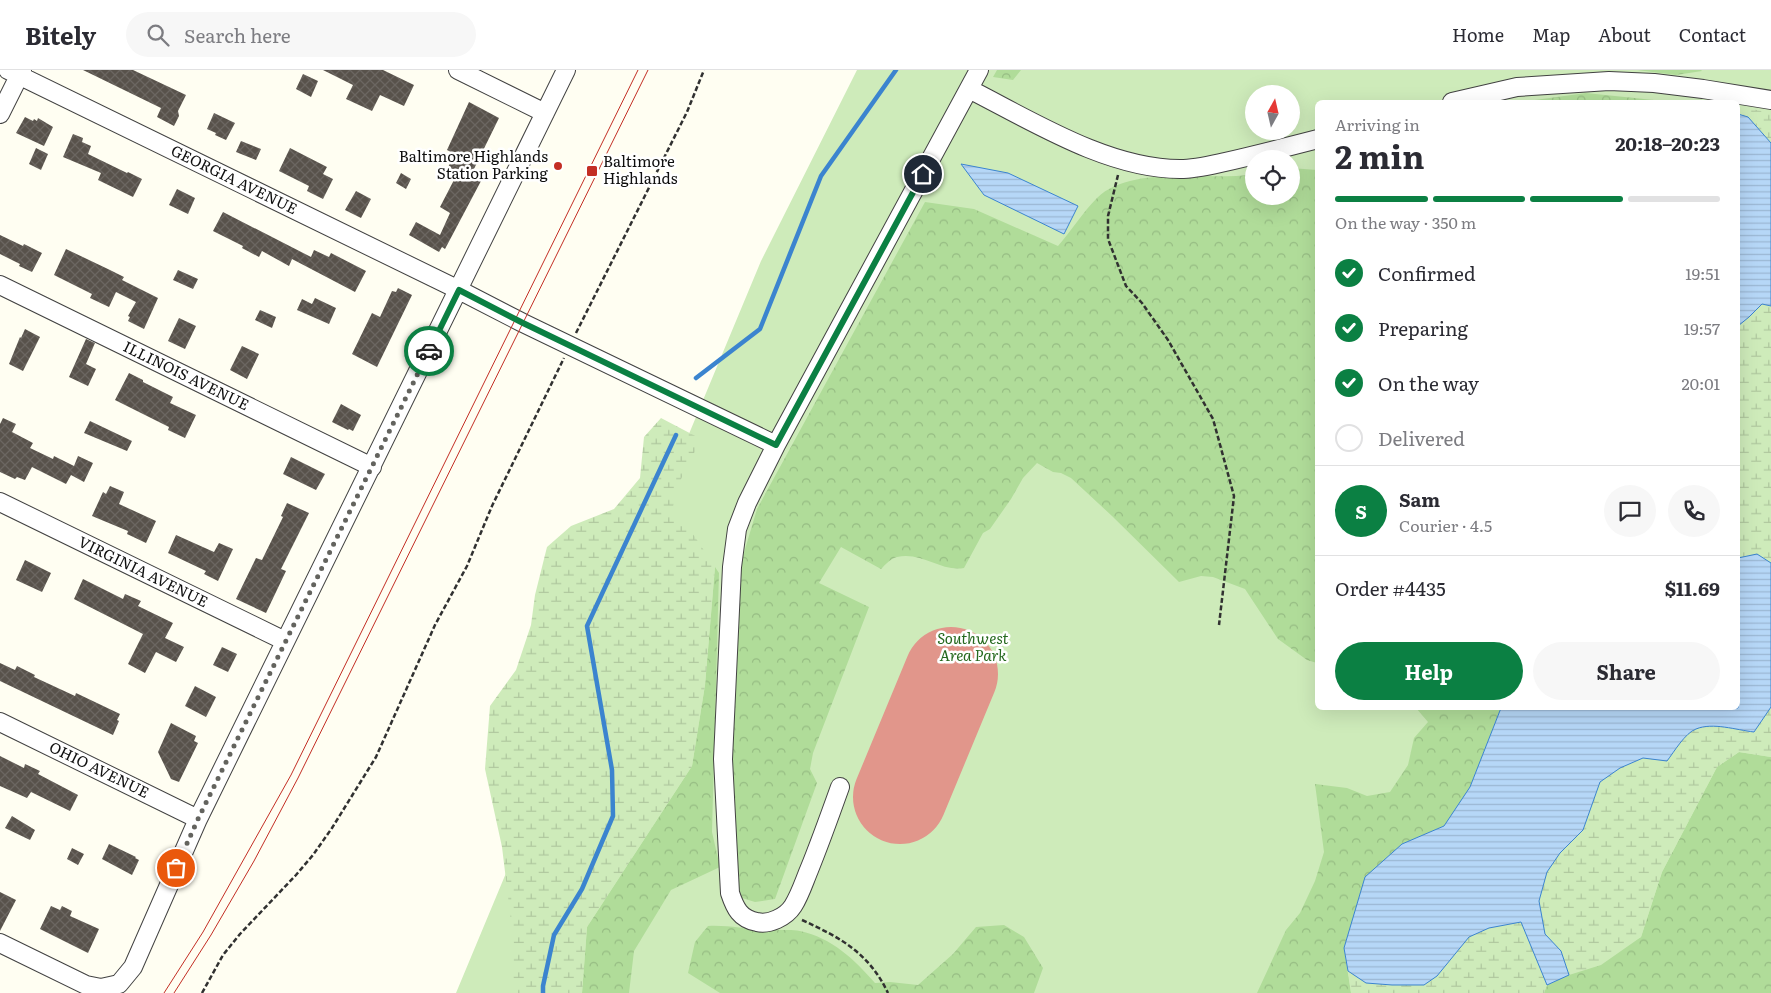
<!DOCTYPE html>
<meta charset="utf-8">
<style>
:root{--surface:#fff;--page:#f7f7f7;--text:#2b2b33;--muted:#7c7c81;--line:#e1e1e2;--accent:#0b8043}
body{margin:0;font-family:Literata,serif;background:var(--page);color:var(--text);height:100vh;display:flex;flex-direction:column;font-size:19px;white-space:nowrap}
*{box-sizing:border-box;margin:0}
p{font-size:16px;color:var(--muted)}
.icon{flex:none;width:28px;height:28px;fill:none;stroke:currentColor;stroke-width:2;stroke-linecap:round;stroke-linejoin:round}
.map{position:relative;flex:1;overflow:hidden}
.details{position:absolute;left:1315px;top:30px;width:425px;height:610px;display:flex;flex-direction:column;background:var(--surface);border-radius:8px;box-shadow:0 5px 20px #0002}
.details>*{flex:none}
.needle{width:32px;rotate:8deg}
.controls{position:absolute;left:1245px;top:15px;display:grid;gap:10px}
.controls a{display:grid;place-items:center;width:55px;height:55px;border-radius:50%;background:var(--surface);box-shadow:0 5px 20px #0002;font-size:25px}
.pin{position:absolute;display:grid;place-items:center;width:42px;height:42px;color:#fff;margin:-21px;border:2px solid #fff;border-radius:50%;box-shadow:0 1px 5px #0007}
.courier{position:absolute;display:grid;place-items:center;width:50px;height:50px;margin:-25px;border:4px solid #0b8043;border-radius:50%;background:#fff;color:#222;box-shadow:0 1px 6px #0007}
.overview em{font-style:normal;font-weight:700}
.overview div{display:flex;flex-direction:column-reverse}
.overview{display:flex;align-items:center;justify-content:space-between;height:85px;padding:0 20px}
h1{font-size:32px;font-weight:700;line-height:38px}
.bar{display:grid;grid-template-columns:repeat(4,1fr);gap:8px 5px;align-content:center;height:60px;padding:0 20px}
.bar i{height:6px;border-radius:4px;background:var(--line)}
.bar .active{background:var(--accent)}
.bar p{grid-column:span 4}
.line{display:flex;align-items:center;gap:12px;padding:0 20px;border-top:1px solid var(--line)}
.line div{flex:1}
.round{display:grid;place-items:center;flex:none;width:52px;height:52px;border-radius:26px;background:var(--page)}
ol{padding:0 20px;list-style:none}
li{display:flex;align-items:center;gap:15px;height:55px}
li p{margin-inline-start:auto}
li .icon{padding:5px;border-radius:50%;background:var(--accent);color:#fff;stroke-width:4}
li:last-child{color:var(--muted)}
li i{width:28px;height:28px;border:2px solid var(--line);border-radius:50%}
.primary-button{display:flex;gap:10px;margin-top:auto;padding:10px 20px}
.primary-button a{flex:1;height:58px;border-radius:30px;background:var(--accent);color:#fff;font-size:20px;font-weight:700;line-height:58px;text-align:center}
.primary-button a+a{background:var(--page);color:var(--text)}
header{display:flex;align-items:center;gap:30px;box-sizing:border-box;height:70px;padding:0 25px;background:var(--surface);border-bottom:1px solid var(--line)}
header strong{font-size:24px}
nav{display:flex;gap:28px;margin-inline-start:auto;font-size:18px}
.search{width:350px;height:45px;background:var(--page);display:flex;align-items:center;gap:12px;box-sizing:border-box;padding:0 18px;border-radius:28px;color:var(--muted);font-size:19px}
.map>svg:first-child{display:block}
.grass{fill:#ceebba;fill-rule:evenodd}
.forest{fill:url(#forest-crowns)}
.wetland{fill:url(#wetland-marsh)}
.water{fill:url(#water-rules);stroke:#3b84cf}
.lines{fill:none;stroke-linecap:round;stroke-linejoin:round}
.stream{stroke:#3b84cf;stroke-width:4.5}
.runway{stroke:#e1968b;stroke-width:94}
.building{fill:url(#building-cross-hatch)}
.minor-casing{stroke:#424242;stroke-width:20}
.path{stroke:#313131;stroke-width:2.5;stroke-dasharray:5 2.5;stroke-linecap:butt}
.minor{stroke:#fff;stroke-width:18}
.tram{stroke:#c32e24;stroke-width:1}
.done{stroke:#63635e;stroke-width:5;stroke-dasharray:0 9}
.route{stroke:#0b8043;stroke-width:6}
.poi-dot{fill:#c32e24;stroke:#fff;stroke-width:2}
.labels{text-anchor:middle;stroke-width:5;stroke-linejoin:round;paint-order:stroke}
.poi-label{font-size:15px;fill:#0f0f0f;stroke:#fff;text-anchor:end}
.street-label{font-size:15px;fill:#0f0f0f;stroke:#fff}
.park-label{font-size:15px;font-style:italic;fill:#25691e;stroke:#fff}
</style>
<header>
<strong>Bitely</strong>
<div class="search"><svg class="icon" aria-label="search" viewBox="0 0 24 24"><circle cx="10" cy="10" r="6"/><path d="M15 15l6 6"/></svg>Search here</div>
<nav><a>Home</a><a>Map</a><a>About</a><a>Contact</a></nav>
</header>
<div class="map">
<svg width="1771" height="923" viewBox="0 0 1771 923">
<defs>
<pattern id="forest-crowns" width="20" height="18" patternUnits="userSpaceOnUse" patternTransform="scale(1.25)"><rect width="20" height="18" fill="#b0dc99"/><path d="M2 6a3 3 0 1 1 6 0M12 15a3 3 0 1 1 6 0" fill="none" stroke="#96bc83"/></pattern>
<pattern id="wetland-marsh" width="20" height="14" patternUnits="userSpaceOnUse" patternTransform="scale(1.25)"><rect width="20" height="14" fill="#ceebba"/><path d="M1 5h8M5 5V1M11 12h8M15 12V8" fill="none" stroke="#b0c89f"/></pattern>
<pattern id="water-rules" width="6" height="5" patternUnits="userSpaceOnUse" patternTransform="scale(1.25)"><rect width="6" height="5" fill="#b6d7f7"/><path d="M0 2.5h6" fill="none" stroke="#9bb7d3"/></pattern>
<pattern id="building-cross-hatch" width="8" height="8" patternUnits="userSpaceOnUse" patternTransform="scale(1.25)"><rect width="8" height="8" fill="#58524b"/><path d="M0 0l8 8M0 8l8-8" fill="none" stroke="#6b6661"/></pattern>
</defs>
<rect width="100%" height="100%" fill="#fffef2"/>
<path class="grass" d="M 857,0 L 1771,0 L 1771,923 L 456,923 L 761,191 ZM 1254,24 L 1291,24 L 1291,61 L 1254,61 ZM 1318,32 L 1738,32 L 1738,638 L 1318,638 ZM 1254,89 L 1291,89 L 1291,126 L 1254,126 Z"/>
<path class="forest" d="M 997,0 L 1021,0 L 1013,10 L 993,7 Z
M 1637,0 L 1701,0 L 1702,1 L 1676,5 Z
M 1586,23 L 1673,32 L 1703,30 L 1696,32 L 1520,32 Z
M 1291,98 L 1317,100 L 1317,593 L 1307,590 L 1278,569 L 1245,519 L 1213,507 L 1201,506 L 1179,512 L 1112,446 L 1071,408 L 1061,403 L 1053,402 L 1037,393 L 1023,408 L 1011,429 L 990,459 L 983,463 L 964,498 C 941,502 921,481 897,487 C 891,488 885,495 881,499 L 841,477 L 819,513 L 869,537 L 813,683 L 810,699 L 817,713 L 775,829 L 755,832 L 742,828 L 737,812 L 732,665 L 737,506 L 757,439 L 925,132 L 974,139 L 1058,176 C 1071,161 1083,142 1097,128 C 1132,94 1208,112 1254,104 L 1254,126 L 1291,126 Z
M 715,497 L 719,503 L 712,762 L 720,797 L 671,820 L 634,881 L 629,923 L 582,923 L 587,857 L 692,696 L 705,615 Z
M 1416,638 L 1501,638 L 1470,717 L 1444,756 L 1402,774 L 1353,849 L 1344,878 L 1351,923 L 1257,923 L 1286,860 L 1300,843 L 1315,811 L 1324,782 L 1315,714 L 1347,718 L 1367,726 L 1390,722 L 1408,695 L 1414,668 L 1428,652 Z
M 1739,682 L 1771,687 L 1771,923 L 1544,923 L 1547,915 L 1641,867 L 1662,802 L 1717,697 Z
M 1004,855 L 1024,867 L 1043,898 L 1034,923 L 720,923 L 688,903 L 695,872 L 708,856 C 728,855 746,859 766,860 C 777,861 790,859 800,861 C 832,868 854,889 875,913 L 890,912 L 918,915 L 953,884 L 976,857 Z"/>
<path class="wetland" d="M 1738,36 L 1771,43 L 1771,73 L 1748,47 L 1738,44 Z
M 1762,234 L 1771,236 L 1771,493 L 1757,484 L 1738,488 L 1738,256 L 1749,247 Z
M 661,348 L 701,369 L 680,411 L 671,444 L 693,464 L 715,497 L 705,615 L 692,696 L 587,857 L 582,923 L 512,923 L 514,876 L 502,777 L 485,699 L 490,636 L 516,600 L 531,555 L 535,525 L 547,477 L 571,456 L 614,439 L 640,408 L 644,367 Z
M 1771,637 L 1771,687 L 1739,682 L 1717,697 L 1662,802 L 1641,867 L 1601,895 L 1569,905 L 1561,881 L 1545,864 L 1539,831 L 1547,802 L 1560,783 L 1583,760 L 1600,712 L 1620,698 L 1643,688 L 1668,691 C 1674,682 1685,663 1696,659 C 1713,652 1736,660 1754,662 Z
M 1521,852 L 1547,915 L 1544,923 L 1351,923 L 1348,901 L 1366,913 L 1437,906 L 1469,867 L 1489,858 Z"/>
<path class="water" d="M 1738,44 L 1748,47 L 1771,73 L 1771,236 L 1762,234 L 1749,247 L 1738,256 Z
M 961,94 L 1008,103 L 1078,136 L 1064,164 L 984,125 Z
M 1757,484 L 1771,493 L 1771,637 L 1754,662 C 1736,660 1713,652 1696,659 C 1685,663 1674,682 1667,691 L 1643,688 L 1620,698 L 1600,712 L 1583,760 L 1560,783 L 1547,802 L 1539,831 L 1545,864 L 1561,881 L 1569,905 L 1547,915 L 1521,852 L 1489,858 L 1469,867 L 1437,906 L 1424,915 L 1392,915 L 1366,913 L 1348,901 L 1344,878 L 1365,807 L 1402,774 L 1444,756 L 1470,717 L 1501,638 L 1738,638 L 1738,488 Z"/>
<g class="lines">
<path class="stream" d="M 696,308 L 760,259 L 821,106 L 896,0
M 543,923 L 543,916 L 554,865 L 582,819 L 613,746 L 612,700 L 587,556 L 676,365"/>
<path class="runway" d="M 900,727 L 951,604"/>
</g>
<path class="building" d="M 83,0 L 133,0 L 186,25 L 178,41 L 179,46 L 174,56 L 157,47 L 161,38 Z
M 323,0 L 383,0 L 414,15 L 404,36 L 380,25 L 372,41 L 346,29 L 353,15 Z
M 303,4 L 318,11 L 311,27 L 296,19 Z
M 469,32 L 499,48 L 471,105 L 481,111 L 445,179 L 442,177 L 439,182 L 409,165 L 416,152 L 440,165 L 450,143 L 440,137 L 455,108 L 445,103 L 455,84 L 447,80 Z
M 214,43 L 235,53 L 226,70 L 215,65 L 216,63 L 207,59 Z
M 25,47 L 33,51 L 34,49 L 37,51 L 38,48 L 53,57 L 44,76 L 16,63 Z
M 73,64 L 83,68 L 82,72 L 91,76 L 88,84 L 127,103 L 128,102 L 142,109 L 133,127 L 98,110 L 101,103 L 63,87 Z
M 241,71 L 261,79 L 256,90 L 236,82 Z
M 36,78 L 48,84 L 41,100 L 29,94 Z
M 290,78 L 327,97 L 323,104 L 333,109 L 323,129 L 307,121 L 309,116 L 279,101 Z
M 401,103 L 411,109 L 406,119 L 396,113 Z
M 177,119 L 195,128 L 188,144 L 169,135 Z
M 356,121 L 371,129 L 361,148 L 345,140 Z
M 223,142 L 311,187 L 314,180 L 329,187 L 331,183 L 366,201 L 355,222 L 292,189 L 289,196 L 262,181 L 259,187 L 242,178 L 243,176 L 213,161 Z
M 0,165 L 23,176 L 24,174 L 42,183 L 32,202 L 19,196 L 20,194 L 0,184 Z
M 66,179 L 110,200 L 124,207 L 122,210 L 158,228 L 144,259 L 128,251 L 130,247 L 128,246 L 136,232 L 116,222 L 109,237 L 90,228 L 92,224 L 54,205 Z
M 178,200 L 198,209 L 193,219 L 173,210 Z
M 398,218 L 412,225 L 377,297 L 352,284 L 372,243 L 380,247 L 392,221 L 396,222 Z
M 315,228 L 336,238 L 329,254 L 297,240 L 302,229 L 312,234 Z
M 260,240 L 276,247 L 272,258 L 255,250 Z
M 179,248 L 196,256 L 185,279 L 168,271 Z
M 25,259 L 40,267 L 23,301 L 9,294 L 20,267 L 21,268 Z
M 86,269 L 95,273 L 86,294 L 96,299 L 88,316 L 69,307 Z
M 242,276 L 259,284 L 247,309 L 230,300 Z
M 129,303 L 143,310 L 143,312 L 173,327 L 170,333 L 196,345 L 185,368 L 168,360 L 169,357 L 115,330 Z
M 341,334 L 361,345 L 353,361 L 349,359 L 348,360 L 332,352 Z
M 3,348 L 16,354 L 12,362 L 33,373 L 30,378 L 53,389 L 54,386 L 74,396 L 78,386 L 93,393 L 84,412 L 71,405 L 66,414 L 32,397 L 25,410 L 17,407 L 15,409 L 0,402 L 0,354 Z
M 90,351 L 132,371 L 127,381 L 84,363 Z
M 291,387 L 325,404 L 316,420 L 283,404 Z
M 110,416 L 124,422 L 119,434 L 156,451 L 146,473 L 127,464 L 128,461 L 92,446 L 103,422 L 106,424 Z
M 287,433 L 309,443 L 281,499 L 286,501 L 266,543 L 236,529 L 256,488 L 262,490 L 283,447 L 281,446 Z
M 176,465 L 214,482 L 219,473 L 233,479 L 218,511 L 204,504 L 206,501 L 168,483 Z
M 25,490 L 51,503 L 42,522 L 16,510 Z
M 83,509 L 123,529 L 125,524 L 141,531 L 138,536 L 173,553 L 165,568 L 184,577 L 176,592 L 156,582 L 145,603 L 128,594 L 143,564 L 74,529 Z
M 222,577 L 237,584 L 228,602 L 213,595 Z
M 0,593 L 15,600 L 17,596 L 35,605 L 34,607 L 75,626 L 76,623 L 120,644 L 117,650 L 119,651 L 113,665 L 0,611 Z
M 195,616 L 216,627 L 206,647 L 185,636 Z
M 171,653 L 196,666 L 194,671 L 198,673 L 179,712 L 171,709 L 158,682 Z
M 0,686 L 24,698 L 25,694 L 40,701 L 38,704 L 78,725 L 70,741 L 31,722 L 27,728 L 0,716 Z
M 12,746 L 35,760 L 30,770 L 5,758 Z
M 109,774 L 136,787 L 135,788 L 139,790 L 132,805 L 102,789 Z
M 72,778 L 84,784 L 78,795 L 67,789 Z
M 0,822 L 16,830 L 0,861 Z
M 51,836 L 60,840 L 62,836 L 72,841 L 70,846 L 99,859 L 88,883 L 40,859 Z"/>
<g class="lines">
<g class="minor-casing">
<path id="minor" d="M 8,0 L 459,220 L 523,253 L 776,375
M 458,0 L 545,43
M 969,19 C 1032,51 1108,99 1180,99 C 1195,99 1211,95 1225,92 C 1256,85 1287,77 1318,69
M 1452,32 L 1517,17 L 1609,11 L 1654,13 L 1703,19 L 1771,30
M 0,44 L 22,0
M 0,215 L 372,397
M 0,432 L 285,571
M 0,652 L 198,749
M 840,717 C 830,745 820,773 809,800 C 804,812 800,825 793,836 C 786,847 769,855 757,852 C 740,849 735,838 730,823 L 723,689 L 732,497 L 737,459 L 747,433 L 776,375 L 979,0
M 0,873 L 86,915 L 101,918 L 119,914 L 133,897 L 198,749 L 566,0"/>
</g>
<path class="path" d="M 1118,105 L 1108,146 L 1108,169 L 1126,216 L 1142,233 L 1168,270 L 1213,349 L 1234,426 L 1219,555
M 576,263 L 687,42 L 704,0
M 802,850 C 841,868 869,883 888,923
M 202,923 L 223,885 L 240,864 L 296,805 L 313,785 L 332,758 L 376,687 L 435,555 L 467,496 L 492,436 L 564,288"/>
<use href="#minor" class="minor"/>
<path class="tram" d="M 164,923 L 203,862 L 291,705 L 638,0
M 174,923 L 211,865 L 254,791 L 298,708 L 648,0"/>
</g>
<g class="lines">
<path class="done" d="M 176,798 L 198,749 L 429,281"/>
<path class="route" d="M 429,281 L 459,220 L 523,253 L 776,375 L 923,104"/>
</g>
<g class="poi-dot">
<circle cx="558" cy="96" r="5"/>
<rect x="586" y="95" width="12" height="12" rx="2.5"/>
</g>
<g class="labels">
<g class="poi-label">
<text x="548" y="92">Baltimore Highlands<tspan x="548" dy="17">Station Parking</tspan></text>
<text x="603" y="97" text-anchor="start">Baltimore<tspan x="603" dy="17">Highlands</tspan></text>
</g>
<g class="street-label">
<text transform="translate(234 110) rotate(26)" y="5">GEORGIA AVENUE</text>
<text transform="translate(186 306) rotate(26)" y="5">ILLINOIS AVENUE</text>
<text transform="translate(143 502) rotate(26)" y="5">VIRGINIA AVENUE</text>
<text transform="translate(99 700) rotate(26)" y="5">OHIO AVENUE</text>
</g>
<g class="park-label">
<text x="973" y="574">Southwest<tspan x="973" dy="17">Area Park</tspan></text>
</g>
</g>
</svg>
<div class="controls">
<a><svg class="needle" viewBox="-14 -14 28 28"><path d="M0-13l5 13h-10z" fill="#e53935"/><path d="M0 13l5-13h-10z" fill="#7c7c81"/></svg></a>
<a><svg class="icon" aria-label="locate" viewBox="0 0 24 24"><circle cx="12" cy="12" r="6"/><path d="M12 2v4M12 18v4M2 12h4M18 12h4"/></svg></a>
</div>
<div class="pin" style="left:176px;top:798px;background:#ea580c"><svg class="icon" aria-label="bag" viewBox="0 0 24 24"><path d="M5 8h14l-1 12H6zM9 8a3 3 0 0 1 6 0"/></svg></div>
<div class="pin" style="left:923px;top:104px;background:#1f2937"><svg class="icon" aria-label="home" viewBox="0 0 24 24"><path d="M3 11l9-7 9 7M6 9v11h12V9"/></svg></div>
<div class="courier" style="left:429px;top:281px"><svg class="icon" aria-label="car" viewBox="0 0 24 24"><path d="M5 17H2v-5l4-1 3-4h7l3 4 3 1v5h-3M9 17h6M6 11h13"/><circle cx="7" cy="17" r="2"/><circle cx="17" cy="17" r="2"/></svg></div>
<section class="details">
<div class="overview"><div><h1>2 min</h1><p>Arriving in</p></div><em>20:18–20:23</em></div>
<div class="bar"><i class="active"></i><i class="active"></i><i class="active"></i><i></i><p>On the way · 350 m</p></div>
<ol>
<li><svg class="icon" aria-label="check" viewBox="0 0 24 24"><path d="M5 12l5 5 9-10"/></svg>Confirmed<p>19:51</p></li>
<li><svg class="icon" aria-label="check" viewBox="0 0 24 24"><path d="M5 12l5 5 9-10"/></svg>Preparing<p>19:57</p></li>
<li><svg class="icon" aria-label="check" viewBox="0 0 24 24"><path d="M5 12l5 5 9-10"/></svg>On the way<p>20:01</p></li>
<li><i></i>Delivered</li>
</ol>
<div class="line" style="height:90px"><b class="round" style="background:var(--accent);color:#fff">S</b><div><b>Sam</b><p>Courier · 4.5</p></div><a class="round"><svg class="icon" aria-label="chat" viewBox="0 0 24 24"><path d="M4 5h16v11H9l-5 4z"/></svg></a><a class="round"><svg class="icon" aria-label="phone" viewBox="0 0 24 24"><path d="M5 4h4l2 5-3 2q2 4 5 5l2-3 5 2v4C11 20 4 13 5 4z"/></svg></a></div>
<div class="line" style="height:65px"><div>Order #4435</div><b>$11.69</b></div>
<div class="primary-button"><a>Help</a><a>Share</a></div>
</section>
</div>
